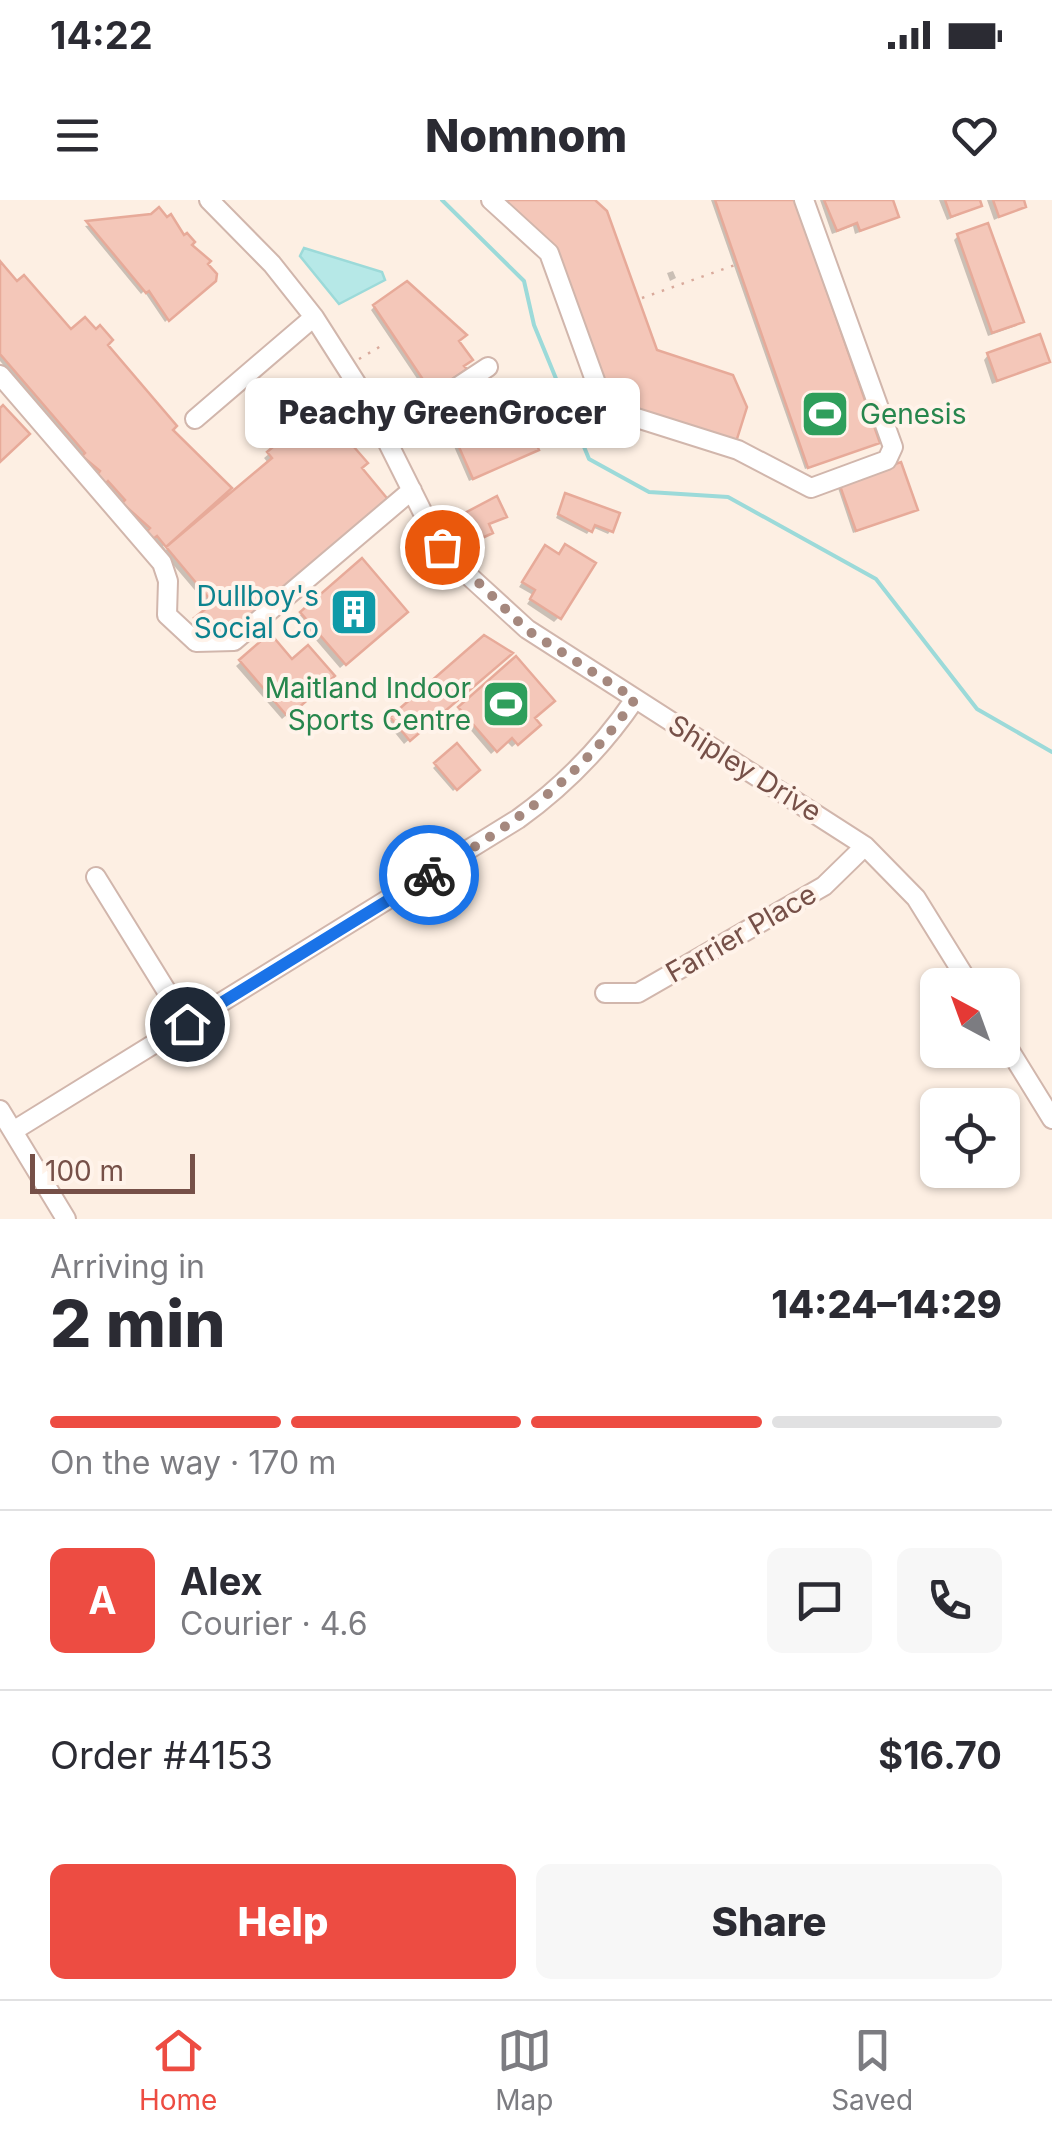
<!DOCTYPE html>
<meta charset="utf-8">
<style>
:root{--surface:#fff;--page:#f7f7f7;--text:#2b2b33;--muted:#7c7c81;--line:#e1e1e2;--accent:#ed4c42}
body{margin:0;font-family:Inter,sans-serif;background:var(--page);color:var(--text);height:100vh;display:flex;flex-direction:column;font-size:38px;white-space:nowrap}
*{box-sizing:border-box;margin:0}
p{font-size:32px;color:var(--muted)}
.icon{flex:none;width:55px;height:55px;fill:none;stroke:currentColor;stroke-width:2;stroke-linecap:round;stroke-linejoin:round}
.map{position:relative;height:1019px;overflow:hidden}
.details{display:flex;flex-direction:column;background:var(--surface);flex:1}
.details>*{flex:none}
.needle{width:65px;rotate:319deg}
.tools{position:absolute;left:920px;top:768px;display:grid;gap:20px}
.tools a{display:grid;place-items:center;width:100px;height:100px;border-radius:15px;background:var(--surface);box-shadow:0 2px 8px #0004;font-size:50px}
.scale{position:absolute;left:30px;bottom:25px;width:165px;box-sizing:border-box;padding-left:10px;border:5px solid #765048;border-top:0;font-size:28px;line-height:35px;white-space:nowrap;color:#765048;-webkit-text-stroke:8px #fff3ea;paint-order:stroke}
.pin{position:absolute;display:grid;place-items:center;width:85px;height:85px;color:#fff;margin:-42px;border:5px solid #fff;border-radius:50%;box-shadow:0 2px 10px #0007}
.courier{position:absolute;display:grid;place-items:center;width:100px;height:100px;margin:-50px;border:8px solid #1a73e8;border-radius:50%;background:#fff;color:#222;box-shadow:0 2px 12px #0007}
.bubble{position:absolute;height:70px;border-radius:15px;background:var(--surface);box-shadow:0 2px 8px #0004;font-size:32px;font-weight:800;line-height:70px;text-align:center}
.overview em{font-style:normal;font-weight:800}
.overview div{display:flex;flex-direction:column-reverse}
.overview{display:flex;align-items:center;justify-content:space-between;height:170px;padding:0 50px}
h1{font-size:65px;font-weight:800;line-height:75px}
.bar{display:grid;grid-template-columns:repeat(4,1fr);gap:15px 10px;align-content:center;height:120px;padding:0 50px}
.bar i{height:12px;border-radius:8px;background:var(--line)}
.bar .current{background:var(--accent)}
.bar p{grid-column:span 4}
.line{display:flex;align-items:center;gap:25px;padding:0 50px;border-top:2px solid var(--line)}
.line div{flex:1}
.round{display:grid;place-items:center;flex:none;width:105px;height:105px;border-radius:15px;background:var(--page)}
.action{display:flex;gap:20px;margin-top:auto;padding:20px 50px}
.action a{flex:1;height:115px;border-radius:15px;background:var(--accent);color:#fff;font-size:40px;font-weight:800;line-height:115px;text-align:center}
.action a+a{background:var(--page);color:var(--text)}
.status{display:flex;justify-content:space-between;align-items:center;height:70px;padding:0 50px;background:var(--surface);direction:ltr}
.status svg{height:28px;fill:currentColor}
header{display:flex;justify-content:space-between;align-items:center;height:130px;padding:0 50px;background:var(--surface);font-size:45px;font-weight:800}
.menu{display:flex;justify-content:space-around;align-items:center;height:140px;border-top:2px solid var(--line);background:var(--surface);font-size:28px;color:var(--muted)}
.menu a{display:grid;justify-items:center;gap:5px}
.menu .current{color:var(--accent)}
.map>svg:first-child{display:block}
.water{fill:#b6e8e7;stroke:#9cdad9;stroke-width:2.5}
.shadow{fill:#0003}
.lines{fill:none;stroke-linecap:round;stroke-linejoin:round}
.stream{stroke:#9cdad9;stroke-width:4}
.building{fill:#f4c7b9;stroke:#e7aa99;stroke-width:2.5}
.minor-casing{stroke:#d1b6ac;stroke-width:22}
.path{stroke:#d9aa9c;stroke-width:2.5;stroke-dasharray:2.5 8;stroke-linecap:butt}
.minor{stroke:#fff;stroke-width:18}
.done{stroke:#a5887e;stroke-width:10;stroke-dasharray:0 18}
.route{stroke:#1a73e8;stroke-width:12}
.labels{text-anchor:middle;stroke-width:8;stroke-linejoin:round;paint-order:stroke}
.leisure-label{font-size:28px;fill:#27864d;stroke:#fff3ea;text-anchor:start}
.culture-label{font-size:28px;fill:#0d838f;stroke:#fff3ea;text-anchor:end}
.street-label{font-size:28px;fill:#765048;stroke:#fff3ea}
</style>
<div class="status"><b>14:22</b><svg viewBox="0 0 49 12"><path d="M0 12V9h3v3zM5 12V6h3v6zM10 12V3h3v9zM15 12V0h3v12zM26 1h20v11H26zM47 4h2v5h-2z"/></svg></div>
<header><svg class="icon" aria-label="menu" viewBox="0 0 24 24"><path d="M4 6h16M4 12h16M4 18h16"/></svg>Nomnom<svg class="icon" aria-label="heart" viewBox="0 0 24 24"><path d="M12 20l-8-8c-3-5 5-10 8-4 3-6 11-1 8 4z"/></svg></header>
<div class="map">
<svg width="1052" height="1019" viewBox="0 0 1052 1019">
<rect width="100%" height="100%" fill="#fdefe3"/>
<path class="water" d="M 304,48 L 382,72 L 385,80 L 339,104 L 300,56 Z"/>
<path class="shadow" d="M 711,0 L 792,0 L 874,245 L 805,269 Z
M 820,0 L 891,0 L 896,17 L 855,34 L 853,26 L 832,34 Z
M 939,0 L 978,0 L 980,6 L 947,20 Z
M 987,0 L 1021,0 L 1023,6 L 994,20 Z
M 152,17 L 188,46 L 213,80 L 165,122 L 144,91 L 141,94 L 85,26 Z
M 958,36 L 1021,122 L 1016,126 L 988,136 L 954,40 Z
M 0,64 L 71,133 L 105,145 L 170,230 L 229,288 L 163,346 L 166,350 L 269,264 L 264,258 L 288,238 L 206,442 L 192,425 L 210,408 L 0,161 Z
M 673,71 L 676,78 L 670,81 L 667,73 Z
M 374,107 L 457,141 L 461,172 L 428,195 L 371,110 Z
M 988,155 L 1047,162 L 992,184 L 984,160 Z
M 507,185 L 532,253 L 469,281 L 439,212 Z
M 841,285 L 912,312 L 853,333 L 838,288 Z
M 566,296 L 611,330 L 608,334 L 592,327 L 587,334 L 556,318 Z
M 460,318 L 501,319 L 487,325 L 487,336 L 468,345 L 457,321 Z
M 541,353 L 558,356 L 559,417 L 554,422 L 527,404 L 533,395 L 519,387 Z
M 362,362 L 405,412 L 340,468 L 297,418 Z
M 270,437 L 292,462 L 332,476 L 282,519 L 236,466 Z
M 484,438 L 509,453 L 404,544 L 387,523 Z
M 516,460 L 533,529 L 512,547 L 506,541 L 491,554 L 456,513 Z
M 457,547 L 477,570 L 453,591 L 433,568 Z"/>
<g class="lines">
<path class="stream" d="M 442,0 L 524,81 L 534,125 L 589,259 L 649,292 L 728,297 L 876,379 L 977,509 L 1052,552"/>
</g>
<path class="building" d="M 499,0 L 595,0 L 607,11 L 657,150 L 733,175 L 747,207 L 736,242 L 608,202 L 553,47 Z
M 715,0 L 795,0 L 880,243 L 808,268 Z
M 824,0 L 893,0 L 899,17 L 860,31 L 857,23 L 837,31 Z
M 945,0 L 980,0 L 982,6 L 951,17 Z
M 993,0 L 1024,0 L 1026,7 L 999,17 Z
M 159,7 L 167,17 L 171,14 L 184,35 L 187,33 L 195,42 L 192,45 L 211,61 L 208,64 L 217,74 L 216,81 L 169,121 L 149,91 L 146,93 L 86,21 L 151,14 Z
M 988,23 L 1024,122 L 992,133 L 957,34 Z
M 0,61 L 17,81 L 24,75 L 71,129 L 85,117 L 96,129 L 100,125 L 113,140 L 108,145 L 177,226 L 173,230 L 232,288 L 166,347 L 157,336 L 153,339 L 146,332 L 150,328 L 122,303 L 125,300 L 108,281 L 105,284 L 97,275 L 100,271 L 82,256 L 85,253 L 0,154 Z
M 407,81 L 467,135 L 459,141 L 473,160 L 464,166 L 467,169 L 432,193 L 373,105 Z
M 1040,134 L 1050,162 L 997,181 L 987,153 Z
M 509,182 L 539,250 L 473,279 L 441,206 Z
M 3,205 L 30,234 L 0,262 L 0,208 Z
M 325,214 L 368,263 L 362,268 L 391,303 L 234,439 L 211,438 L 194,418 L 213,403 L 166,347 L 272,258 L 267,252 L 288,234 L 293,241 Z
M 901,262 L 918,310 L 856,331 L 839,283 Z
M 565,293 L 620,313 L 613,332 L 595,325 L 592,332 L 558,314 Z
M 497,296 L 507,317 L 489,324 L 493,333 L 471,343 L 459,316 Z
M 565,344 L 596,363 L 561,419 L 530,399 L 535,390 L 522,382 L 545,345 L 559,354 Z
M 362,358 L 408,412 L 346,465 L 300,412 Z
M 270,433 L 292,459 L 308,445 L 335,476 L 288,517 L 239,460 Z
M 484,435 L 513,453 L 410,541 L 390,517 Z
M 516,456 L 555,501 L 535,518 L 541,525 L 518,545 L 512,538 L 497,552 L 458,507 Z
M 457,543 L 480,570 L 457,590 L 434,563 Z"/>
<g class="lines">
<g class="minor-casing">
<path id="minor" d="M 209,0 L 272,64 L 314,117 L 365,197 L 428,323 L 457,365 L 527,429 L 865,646 L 916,698 L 970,785
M 491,0 L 549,53 L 605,208 L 738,250 L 811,288 L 887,260 L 893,247 L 804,0
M 0,175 L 162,363 L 168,381 L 167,415 L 196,442 L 234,441 L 412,290
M 195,219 L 314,117
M 380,224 L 441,198 L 488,167
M 96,677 L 187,824
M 605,793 L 638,793 L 824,686 L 865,646
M 1002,838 L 1052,919
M 0,910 L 66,1019
M 13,931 L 518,619 C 564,586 603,546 635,499"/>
</g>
<path class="path" d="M 642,98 L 735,65
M 359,159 L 381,146"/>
<use href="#minor" class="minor"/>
</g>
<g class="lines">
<path class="done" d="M 429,675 C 512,625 579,580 635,499 L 527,430 L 442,347"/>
<path class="route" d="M 187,824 L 429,675"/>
</g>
<defs>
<g id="stadium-square" transform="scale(2.5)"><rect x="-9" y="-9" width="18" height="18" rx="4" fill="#2e9e5b" stroke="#fff3ea"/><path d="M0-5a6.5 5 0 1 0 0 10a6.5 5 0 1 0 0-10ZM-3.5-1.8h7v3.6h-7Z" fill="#fff"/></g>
<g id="building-square" transform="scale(2.5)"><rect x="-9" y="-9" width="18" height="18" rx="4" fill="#0f9aa8" stroke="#fff3ea"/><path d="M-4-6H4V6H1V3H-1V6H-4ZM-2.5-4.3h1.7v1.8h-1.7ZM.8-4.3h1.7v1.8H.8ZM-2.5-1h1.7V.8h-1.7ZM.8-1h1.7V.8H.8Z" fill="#fff"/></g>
</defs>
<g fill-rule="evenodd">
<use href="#stadium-square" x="825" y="214"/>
<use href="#building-square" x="354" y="412"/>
<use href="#stadium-square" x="506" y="504"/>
</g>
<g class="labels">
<g class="leisure-label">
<text x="860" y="224">Genesis</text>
<text x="471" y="498" text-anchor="end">Maitland Indoor<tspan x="471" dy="32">Sports Centre</tspan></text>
</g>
<g class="culture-label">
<text x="319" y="406">Dullboy's<tspan x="319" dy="32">Social Co</tspan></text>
</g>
<g class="street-label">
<text transform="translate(745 568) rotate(32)" y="10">Shipley Drive</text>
<text transform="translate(741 733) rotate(-30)" y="10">Farrier Place</text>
</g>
</g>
</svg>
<div class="tools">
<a><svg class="needle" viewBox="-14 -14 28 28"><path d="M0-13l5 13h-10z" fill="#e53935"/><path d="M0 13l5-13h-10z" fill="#7c7c81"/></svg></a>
<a><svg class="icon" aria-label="locate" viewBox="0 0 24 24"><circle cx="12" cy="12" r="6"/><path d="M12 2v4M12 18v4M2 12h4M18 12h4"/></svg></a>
</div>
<div class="scale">100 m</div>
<div class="pin" style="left:442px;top:347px;background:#ea580c"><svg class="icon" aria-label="bag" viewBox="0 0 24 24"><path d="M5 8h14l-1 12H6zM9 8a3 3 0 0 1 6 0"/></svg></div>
<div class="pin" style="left:187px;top:824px;background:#1f2937"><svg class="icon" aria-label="home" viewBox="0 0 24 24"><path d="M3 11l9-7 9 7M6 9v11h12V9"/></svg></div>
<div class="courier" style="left:429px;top:675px"><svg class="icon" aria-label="bike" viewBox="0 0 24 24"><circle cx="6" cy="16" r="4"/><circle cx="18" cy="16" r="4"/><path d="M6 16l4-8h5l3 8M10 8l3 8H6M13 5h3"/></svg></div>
<div class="bubble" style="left:245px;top:178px;width:395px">Peachy GreenGrocer</div>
</div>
<section class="details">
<div class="overview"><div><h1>2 min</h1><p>Arriving in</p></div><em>14:24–14:29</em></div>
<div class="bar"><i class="current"></i><i class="current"></i><i class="current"></i><i></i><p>On the way · 170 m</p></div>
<div class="line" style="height:180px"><b class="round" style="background:var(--accent);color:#fff">A</b><div><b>Alex</b><p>Courier · 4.6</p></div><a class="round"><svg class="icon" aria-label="chat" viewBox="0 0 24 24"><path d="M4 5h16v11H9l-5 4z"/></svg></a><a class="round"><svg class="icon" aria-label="phone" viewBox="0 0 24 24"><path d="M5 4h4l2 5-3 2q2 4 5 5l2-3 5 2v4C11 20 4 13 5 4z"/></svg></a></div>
<div class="line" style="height:130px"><div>Order #4153</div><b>$16.70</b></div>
<div class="action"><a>Help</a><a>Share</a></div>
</section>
<nav class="menu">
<a class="current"><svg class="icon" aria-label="home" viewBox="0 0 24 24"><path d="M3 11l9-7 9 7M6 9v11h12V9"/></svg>Home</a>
<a><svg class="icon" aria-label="map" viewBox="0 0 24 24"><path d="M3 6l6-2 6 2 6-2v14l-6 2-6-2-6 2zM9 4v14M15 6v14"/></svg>Map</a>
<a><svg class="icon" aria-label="saved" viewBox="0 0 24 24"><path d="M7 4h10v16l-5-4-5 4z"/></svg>Saved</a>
</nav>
